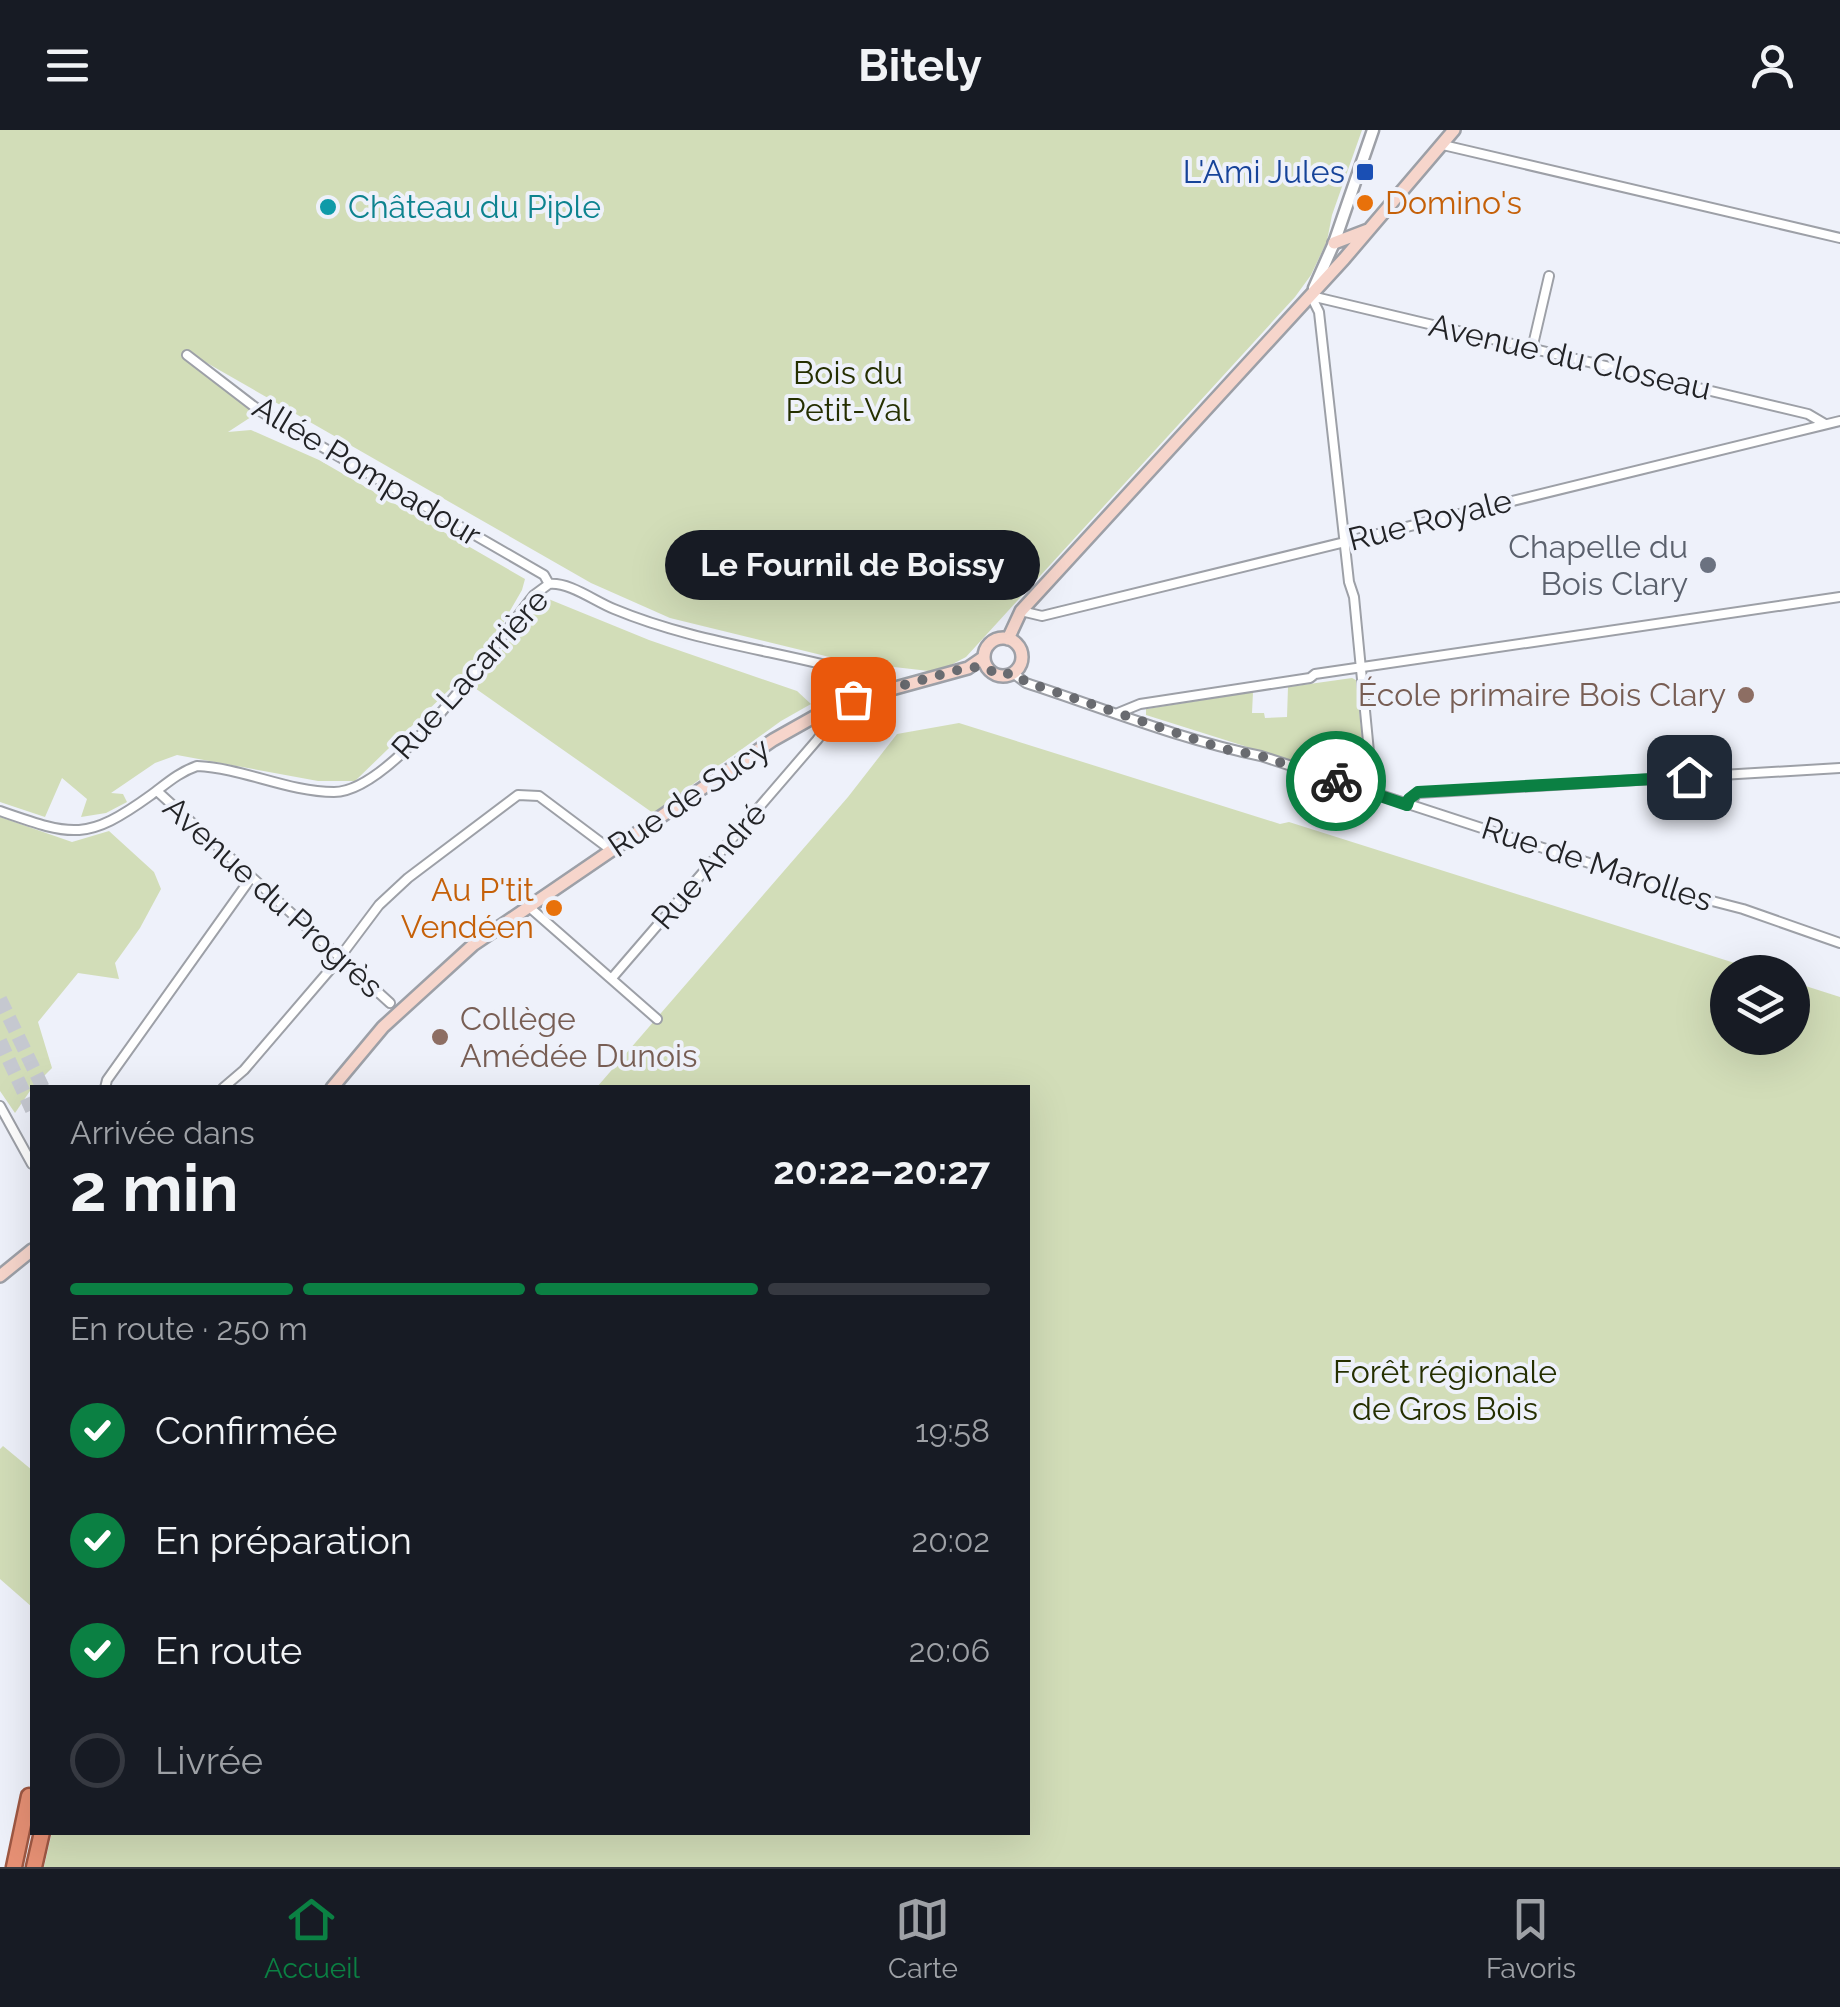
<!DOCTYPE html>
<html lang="fr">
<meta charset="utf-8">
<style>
:root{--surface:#171b24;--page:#242831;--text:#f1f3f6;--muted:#9ea1a6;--line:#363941;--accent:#0b8043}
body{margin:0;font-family:Raleway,sans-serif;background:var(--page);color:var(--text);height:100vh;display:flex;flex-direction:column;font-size:38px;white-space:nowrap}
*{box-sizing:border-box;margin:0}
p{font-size:32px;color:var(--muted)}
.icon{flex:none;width:55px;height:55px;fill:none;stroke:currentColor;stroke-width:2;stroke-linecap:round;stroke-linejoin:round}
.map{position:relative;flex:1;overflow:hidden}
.drawer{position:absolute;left:30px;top:955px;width:1000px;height:750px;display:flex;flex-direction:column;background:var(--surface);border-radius:0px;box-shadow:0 10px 40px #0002}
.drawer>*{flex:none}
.buttons{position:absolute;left:1710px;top:825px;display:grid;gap:20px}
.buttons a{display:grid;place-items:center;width:100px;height:100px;border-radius:50%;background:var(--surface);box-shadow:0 10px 40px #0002;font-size:50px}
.pin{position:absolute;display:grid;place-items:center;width:85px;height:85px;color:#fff;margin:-42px;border-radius:20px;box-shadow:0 5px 15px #0006}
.courier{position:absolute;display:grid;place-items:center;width:100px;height:100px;margin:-50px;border:8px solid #0b8043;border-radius:50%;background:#fff;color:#222;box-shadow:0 2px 12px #0007}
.bubble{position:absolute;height:70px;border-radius:35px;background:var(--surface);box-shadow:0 10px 40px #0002;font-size:32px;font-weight:700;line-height:70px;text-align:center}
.summary em{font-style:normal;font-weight:700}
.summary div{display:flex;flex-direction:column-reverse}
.summary{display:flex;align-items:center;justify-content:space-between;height:170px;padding:0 40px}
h1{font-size:65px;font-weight:700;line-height:75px}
.bar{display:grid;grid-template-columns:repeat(4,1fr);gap:15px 10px;align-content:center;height:120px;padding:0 40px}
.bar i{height:12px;border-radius:8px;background:var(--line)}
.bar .active{background:var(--accent)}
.bar p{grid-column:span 4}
ol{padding:0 40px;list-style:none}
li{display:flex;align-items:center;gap:30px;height:110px}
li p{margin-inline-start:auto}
li .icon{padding:10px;border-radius:50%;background:var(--accent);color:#fff;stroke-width:4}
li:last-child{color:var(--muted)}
li i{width:55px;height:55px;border:5px solid var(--line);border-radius:50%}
header{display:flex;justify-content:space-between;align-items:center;height:130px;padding:0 40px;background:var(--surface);font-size:45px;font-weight:700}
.dock{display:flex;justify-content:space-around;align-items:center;height:140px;border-top:2px solid var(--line);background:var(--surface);font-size:28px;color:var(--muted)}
.dock a{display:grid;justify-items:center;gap:5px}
.dock .active{color:var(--accent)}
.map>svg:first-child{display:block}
.green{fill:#d2ddb8}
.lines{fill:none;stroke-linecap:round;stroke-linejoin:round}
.trunk-tunnel{stroke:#c5c8d0;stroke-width:14;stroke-dasharray:14 7;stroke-linecap:butt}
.minor-casing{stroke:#9da0a7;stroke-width:12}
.tertiary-casing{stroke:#9da0a7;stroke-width:15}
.secondary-casing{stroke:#9da0a7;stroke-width:16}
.trunk-casing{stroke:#9e5843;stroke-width:19}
.minor{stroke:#fff;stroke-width:8}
.tertiary{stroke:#fff;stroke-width:10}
.secondary{stroke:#f6d5cb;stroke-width:11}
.trunk{stroke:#e69074;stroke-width:14}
.done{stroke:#696b70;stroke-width:10;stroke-dasharray:0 18}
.route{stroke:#0b8043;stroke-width:12}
.transit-dot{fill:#1a4fb4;stroke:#eef1fa;stroke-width:4}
.food-dot{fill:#e8710a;stroke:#eef1fa;stroke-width:4}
.culture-dot{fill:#0f9aa8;stroke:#eef1fa;stroke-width:4}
.worship-dot{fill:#6b7280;stroke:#eef1fa;stroke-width:4}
.education-dot{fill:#8d6e63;stroke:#eef1fa;stroke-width:4}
.labels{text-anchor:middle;stroke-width:8;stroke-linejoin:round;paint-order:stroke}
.transit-label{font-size:32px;fill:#164399;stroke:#eef1fa;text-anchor:end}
.food-label{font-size:32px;fill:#c56008;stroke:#eef1fa;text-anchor:start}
.culture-label{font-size:32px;fill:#0d838f;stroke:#eef1fa;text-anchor:start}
.street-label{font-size:32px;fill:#222326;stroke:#eef1fa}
.park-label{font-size:32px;fill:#252f00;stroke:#eef1fa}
.worship-label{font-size:32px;fill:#5b616d;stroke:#eef1fa;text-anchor:end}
.education-label{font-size:32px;fill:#785e54;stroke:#eef1fa;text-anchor:end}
</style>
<header><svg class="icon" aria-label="menu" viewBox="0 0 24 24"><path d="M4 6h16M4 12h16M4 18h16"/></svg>Bitely<svg class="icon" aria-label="person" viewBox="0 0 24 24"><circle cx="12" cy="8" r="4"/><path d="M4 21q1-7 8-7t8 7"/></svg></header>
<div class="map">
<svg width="1840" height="1737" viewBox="0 0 1840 1737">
<rect width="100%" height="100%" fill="#eef1fa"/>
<path class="green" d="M 0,0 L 1362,0 L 1332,85 L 1327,111 L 1311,145 L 1295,167 L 966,527 L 947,537 L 929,541 L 850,532 L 670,488 L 591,453 L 193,225 L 260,281 L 228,302 L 251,300 L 319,330 L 525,449 L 522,460 L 484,526 L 355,651 L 318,651 L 177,625 L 155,633 L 111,663 L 123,664 L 127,672 L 106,683 L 81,687 L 87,669 L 62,648 L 45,687 L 0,672 Z
M 546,468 L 649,510 L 797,561 L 811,574 L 781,591 L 653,683 L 472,556 Z
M 1352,548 L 1356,550 L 1366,646 L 1361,653 L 1146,585 L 1146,579 L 1253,562 L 1252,583 L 1264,583 L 1265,588 L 1287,587 L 1288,557 Z
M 959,593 L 1280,694 L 1289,692 L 1763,842 L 1728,842 L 1728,908 L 1792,908 L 1793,852 L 1840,867 L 1840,1737 L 44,1737 L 52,1702 L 1028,1702 L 1028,958 L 597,957 L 848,667 L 897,604 Z
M 0,687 L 72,712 L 109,701 L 154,742 L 161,759 L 140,798 L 115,833 L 119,849 L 78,843 L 38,892 L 52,938 L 32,958 L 15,983 L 0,961 Z
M 3,1316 L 32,1340 L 32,1477 L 0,1449 L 0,1319 Z"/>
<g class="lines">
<path class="trunk-tunnel" d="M 0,869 L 43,958
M 0,911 L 32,980"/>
<g class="minor-casing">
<path id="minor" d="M 1443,15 L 1840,108
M 1311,166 L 1808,284 L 1825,294
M 1311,166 L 1319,182 L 1349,452 L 1354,467 L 1373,663
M 1532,219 L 1549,146
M 187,225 L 260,281 L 544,445 L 549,454
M 1021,481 L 1042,486 L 1840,291
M 839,540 L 848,550 L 853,569
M 1013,543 L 1026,553 C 1103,578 1181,610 1261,626 L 1681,763 L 1743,779 L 1840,813
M 1118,583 L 1140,574 L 1310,548 L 1315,544 L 1840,467
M 157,661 L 390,873
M 1407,675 L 1418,663 L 1840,638
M 0,681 C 72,706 86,712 151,665 C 166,654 179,642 197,636 C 243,638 288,662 334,662 C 394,662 497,511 534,465 L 549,454 C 570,452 594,471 614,479 C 693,512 779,521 861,544 L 885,561
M 528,776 L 657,889
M 612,848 L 817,610 L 837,584 L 837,574
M 105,958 L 107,950 L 251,748
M 223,958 L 244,940 L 334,835 L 379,775 L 408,748 L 518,665 L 539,666 L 611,720
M 0,976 L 32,1034"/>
</g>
<g class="tertiary-casing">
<path id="tertiary" d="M 1314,158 L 1334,113 L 1373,0"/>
</g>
<g class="secondary-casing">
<path id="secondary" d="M 1334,113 L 1368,100
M984 527a19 19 0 1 1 38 0a19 19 0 1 1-38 0Z
M 1008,509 L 1021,481 L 1344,129 L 1454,0
M 332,958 L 383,897 L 473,815 L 773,610 L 837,574 L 968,538 L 984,527
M 0,1146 L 32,1120"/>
</g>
<g class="trunk-casing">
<path id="trunk" d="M 14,1737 L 29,1666
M 34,1737 L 42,1702"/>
</g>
<use href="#minor" class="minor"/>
<use href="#tertiary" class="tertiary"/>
<use href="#secondary" class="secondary"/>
<use href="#trunk" class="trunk"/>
</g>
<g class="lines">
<path class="done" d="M 853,569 L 969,537 L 988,538 L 996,545 L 1014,543 L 1026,552 L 1224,619 L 1261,626 L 1336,651"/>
<path class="route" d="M 1336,651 L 1407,675 L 1409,669 L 1418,662 L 1689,647"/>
</g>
<rect class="transit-dot" x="1355" y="32" width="20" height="20" rx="5"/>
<g class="food-dot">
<circle cx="1365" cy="73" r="10"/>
<circle cx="554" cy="778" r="10"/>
</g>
<circle class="culture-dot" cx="328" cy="77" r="10"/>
<circle class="worship-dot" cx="1708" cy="435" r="10"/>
<g class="education-dot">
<circle cx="1746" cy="565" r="10"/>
<circle cx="440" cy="907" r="10"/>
</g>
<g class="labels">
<g class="transit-label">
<text x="1345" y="53">L'Ami Jules</text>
</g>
<g class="food-label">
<text x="1385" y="84">Domino's</text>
<text x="534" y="771" text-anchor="end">Au P'tit<tspan x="534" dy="37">Vendéen</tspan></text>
</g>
<g class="culture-label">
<text x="348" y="88">Château du Piple</text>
</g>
<g class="street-label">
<text transform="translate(1570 227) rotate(13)" y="11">Avenue du Closeau</text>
<text transform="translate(367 341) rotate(31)" y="11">Allée Pompadour</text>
<text transform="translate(1430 390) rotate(-14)" y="11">Rue Royale</text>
<text transform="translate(470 544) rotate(-48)" y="11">Rue Lacarrière</text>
<text transform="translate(689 667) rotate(-34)" y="11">Rue de Sucy</text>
<text transform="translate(1597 734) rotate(18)" y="11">Rue de Marolles</text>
<text transform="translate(709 736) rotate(-49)" y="11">Rue André</text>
<text transform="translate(273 767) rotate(42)" y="11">Avenue du Progrès</text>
</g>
<g class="park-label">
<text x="848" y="254">Bois du<tspan x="848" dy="37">Petit-Val</tspan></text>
<text x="1445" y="1253">Forêt régionale<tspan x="1445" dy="37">de Gros Bois</tspan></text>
</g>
<g class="worship-label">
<text x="1688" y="428">Chapelle du<tspan x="1688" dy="37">Bois Clary</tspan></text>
</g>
<g class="education-label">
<text x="1726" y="576">École primaire Bois Clary</text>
<text x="460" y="900" text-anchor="start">Collège<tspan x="460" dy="37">Amédée Dunois</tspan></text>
</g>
</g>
</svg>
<div class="buttons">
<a><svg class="icon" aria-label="layers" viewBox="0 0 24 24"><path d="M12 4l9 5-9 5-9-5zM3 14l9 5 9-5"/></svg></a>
</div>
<div class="pin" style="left:853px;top:569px;background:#ea580c"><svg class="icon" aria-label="bag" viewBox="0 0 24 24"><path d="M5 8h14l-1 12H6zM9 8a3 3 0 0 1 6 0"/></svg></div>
<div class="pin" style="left:1689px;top:647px;background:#1f2937"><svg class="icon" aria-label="home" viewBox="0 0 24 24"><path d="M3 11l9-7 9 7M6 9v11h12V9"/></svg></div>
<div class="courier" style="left:1336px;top:651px"><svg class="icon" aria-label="bike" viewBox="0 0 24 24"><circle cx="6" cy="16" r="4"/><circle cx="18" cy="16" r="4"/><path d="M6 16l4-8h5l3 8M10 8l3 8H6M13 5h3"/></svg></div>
<div class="bubble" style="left:665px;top:400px;width:375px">Le Fournil de Boissy</div>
<section class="drawer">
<div class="summary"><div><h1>2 min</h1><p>Arrivée dans</p></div><em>20:22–20:27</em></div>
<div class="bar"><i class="active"></i><i class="active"></i><i class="active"></i><i></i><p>En route · 250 m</p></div>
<ol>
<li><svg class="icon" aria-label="check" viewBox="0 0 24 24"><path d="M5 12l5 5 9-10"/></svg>Confirmée<p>19:58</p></li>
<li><svg class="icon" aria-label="check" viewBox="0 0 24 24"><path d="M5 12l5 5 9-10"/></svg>En préparation<p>20:02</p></li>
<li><svg class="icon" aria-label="check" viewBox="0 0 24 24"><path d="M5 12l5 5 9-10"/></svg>En route<p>20:06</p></li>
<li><i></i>Livrée</li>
</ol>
</section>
</div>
<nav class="dock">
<a class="active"><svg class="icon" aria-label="home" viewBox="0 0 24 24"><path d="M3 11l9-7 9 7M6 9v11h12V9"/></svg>Accueil</a>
<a><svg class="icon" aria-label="map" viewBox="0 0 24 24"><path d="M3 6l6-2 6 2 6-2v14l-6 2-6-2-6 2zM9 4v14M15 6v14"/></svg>Carte</a>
<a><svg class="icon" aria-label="saved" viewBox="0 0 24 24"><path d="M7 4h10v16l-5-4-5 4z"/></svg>Favoris</a>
</nav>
